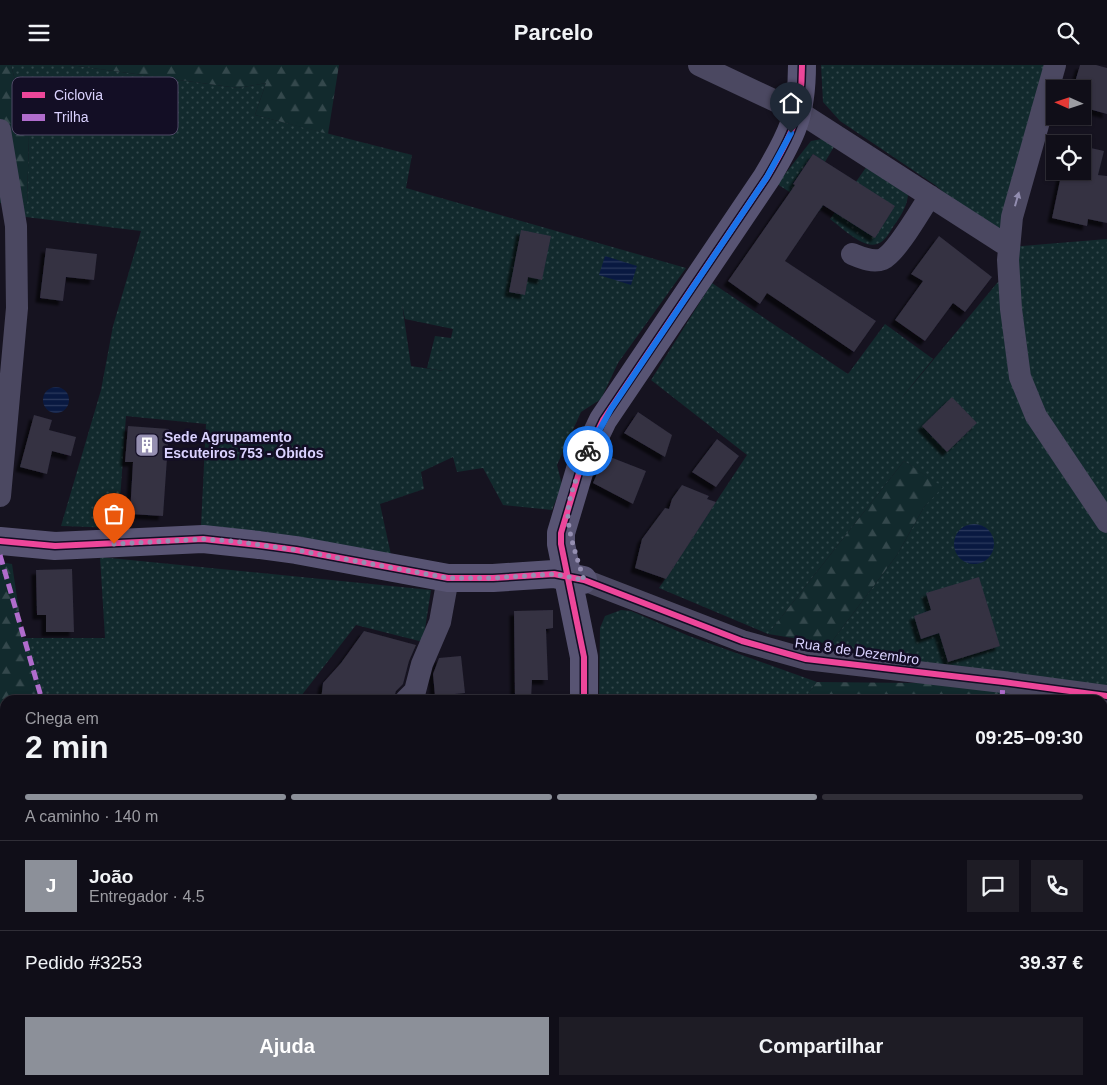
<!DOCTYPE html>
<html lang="pt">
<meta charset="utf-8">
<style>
:root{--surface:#100e18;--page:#1e1c25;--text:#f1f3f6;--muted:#9c9ca2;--line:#302e37;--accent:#8c9099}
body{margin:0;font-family:Helvetica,sans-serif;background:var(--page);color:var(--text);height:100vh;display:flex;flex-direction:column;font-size:19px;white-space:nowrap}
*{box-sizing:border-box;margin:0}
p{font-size:16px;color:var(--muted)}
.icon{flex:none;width:28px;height:28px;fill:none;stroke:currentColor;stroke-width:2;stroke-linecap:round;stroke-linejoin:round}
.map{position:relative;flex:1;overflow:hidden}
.drawer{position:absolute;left:0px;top:630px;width:1108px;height:390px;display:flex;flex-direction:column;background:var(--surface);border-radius:15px 15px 0 0;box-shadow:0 1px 4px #0004,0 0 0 1px var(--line)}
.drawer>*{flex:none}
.needle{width:32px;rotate:273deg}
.buttons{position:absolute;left:1046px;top:15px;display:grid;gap:10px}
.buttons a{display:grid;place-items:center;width:45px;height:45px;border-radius:0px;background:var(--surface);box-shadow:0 1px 4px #0004,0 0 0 1px var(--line);font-size:25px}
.pin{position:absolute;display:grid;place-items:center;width:42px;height:42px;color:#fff;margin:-51px -21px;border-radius:50% 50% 50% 0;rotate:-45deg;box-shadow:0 0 5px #0007}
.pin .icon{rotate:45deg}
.courier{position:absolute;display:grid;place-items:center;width:50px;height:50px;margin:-25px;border:4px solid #1a73e8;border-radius:50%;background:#fff;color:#222;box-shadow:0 1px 6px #0007}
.head em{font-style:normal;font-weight:700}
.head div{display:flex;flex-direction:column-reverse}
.head{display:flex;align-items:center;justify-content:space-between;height:85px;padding:0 25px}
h1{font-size:32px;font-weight:700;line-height:38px}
.bar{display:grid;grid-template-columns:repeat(4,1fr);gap:8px 5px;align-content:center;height:60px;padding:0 25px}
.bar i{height:6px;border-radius:4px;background:var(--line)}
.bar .current{background:var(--accent)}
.bar p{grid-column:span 4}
.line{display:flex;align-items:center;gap:12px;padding:0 25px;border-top:1px solid var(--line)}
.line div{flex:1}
.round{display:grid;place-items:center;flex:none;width:52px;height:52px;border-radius:0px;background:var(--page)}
.button{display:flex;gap:10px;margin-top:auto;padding:10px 25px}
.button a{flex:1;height:58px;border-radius:0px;background:var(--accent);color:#fff;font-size:20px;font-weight:700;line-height:58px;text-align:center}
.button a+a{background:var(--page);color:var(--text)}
header{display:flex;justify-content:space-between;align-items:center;height:65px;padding:0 25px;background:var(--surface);font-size:22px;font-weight:700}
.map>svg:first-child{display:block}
.grass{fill:url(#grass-dots);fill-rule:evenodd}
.forest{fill:url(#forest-firs)}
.water{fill:url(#water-rules)}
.building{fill:#343142;filter:url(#shadow)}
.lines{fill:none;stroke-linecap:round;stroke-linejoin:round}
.street{stroke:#4b4861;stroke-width:22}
.secondary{stroke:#585473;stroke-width:28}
.quiet{stroke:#b06ccc;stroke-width:5;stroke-dasharray:10 5;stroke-linecap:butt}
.cycleway-casing{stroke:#130e25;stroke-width:9}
.cycleway{stroke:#ed469a;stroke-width:6}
.oneway{fill:#928db0}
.done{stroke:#958fb1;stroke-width:5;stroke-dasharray:0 9}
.route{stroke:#1a73e8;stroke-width:6}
.labels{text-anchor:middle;stroke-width:5;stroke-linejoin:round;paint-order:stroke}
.poi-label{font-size:14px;font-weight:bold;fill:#dad2ff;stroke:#130e25;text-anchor:start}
.street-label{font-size:14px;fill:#dad2ff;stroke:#130e25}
.key{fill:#130e25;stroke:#4f4966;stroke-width:1}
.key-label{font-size:14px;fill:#dad2ff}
</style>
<header><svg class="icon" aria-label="menu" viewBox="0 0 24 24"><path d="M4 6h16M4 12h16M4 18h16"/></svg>Parcelo<svg class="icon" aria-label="search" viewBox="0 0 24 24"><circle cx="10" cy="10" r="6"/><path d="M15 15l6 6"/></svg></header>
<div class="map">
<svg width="1107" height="1020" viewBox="0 0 1107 1020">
<defs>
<pattern id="grass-dots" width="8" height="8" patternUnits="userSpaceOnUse" patternTransform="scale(1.25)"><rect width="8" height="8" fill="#122a2d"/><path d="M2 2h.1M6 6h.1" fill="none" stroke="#34484c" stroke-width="1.8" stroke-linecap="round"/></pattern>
<pattern id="forest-firs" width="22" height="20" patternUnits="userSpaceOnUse" patternTransform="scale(1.25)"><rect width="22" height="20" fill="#122a2d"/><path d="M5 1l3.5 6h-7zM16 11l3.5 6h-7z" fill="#34484c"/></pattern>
<pattern id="water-rules" width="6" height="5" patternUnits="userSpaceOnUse" patternTransform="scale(1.25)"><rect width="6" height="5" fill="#091941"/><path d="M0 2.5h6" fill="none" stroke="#2c3a5e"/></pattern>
<filter id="shadow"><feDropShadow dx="-4.5" dy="4.5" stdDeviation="1" flood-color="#0009"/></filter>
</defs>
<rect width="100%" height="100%" fill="#161320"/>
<path class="grass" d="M 11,0 L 70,0 L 238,23 L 266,18 L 255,50 L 412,90 L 406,123 L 686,203 L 618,298 L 601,334 L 581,347 L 557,400 L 562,420 L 552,445 L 503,440 L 483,403 L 457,407 L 453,392 L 421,407 L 424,424 L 380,439 L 391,490 L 201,461 L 206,359 L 126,351 L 118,463 L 61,461 L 101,325 L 113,261 L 141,166 L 26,152 L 14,149 L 12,139 L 27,140 L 29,69 ZM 402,239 L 405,254 L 453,264 L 451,273 L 435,271 L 427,303 L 443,306 L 411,301 Z
M 821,0 L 1055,0 L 1010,182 L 1107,174 L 1107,631 L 1003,617 L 830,579 L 897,490 L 924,442 L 942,422 L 904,396 L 768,569 L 659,523 L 747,390 L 651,315 L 712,218 L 848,309 L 885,259 L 933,294 L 895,341 L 997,218 L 1009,210 L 1009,182 L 935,120 L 840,56 L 823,37 Z
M 822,74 L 835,80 L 825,97 L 813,89 L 793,119 L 824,140 L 820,146 L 777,119 L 811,76 Z
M 867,101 L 908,130 C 907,142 900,152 893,162 C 889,168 885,177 877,179 C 863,184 841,162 830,154 Z
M 100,492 L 431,525 L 423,577 L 356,560 L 298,635 L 40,635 L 23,573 L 105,573 Z
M 621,545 L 631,546 L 689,571 L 817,617 L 803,635 L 599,635 L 600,563 L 605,551 Z
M 701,1015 L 901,1015 L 900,1020 L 700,1020 Z"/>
<path class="forest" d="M 0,0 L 11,0 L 29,69 L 27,140 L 0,138 Z
M 70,0 L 339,0 L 328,69 L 255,50 L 266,18 L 238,23 Z
M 904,396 L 943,422 L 924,442 L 897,490 L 830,579 L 768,569 Z
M 0,497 L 12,499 L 23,573 L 43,635 L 5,635 L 5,918 L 0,921 Z
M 817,617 L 1021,619 L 1016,635 L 803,635 Z
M 601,1015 L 701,1015 L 700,1020 L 601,1020 Z
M 901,1015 L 1090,1015 L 1091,1020 L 900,1020 Z"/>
<path class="water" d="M 605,191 L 637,201 L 631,220 L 599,210 Z
M43 335a13 13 0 1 1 26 0a13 13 0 1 1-26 0Z
M954 479a20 20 0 1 1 40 0a20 20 0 1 1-40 0Z"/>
<path class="building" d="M 1080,0 L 1096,0 L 1107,3 L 1107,49 L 1082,42 L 1082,24 L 1073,24 Z
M 1082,81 L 1104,86 L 1098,110 L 1107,111 L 1107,158 L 1088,154 L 1087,161 L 1052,153 L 1062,106 L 1082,106 Z
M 813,89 L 895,141 L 875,173 L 823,140 L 785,196 L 876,256 L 854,287 L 767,228 L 760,239 L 728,216 L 795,120 L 793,119 Z
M 521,165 L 551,171 L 542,215 L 528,212 L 525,230 L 509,227 Z
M 939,171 L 992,212 L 965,247 L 953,238 L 925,276 L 895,255 L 923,216 L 911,209 Z
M 46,183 L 97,189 L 94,215 L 66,212 L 63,236 L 40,233 Z
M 952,332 L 977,358 L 947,387 L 922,361 Z
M 638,347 L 672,370 L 665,392 L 624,368 Z
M 34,350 L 52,355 L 49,365 L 76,372 L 71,391 L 52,386 L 47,409 L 20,402 Z
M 128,361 L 169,364 L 163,451 L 130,449 L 133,397 L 125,397 Z
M 717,374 L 739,391 L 716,422 L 692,407 Z
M 605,390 L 646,406 L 633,439 L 593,418 Z
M 682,420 L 709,431 L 707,434 L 716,437 L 666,514 L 635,503 L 642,474 L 665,443 L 669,444 L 672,434 Z
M 72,504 L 74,567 L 46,567 L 46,550 L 37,550 L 36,505 Z
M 979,512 L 1000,581 L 948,597 L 939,568 L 921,574 L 914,551 L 931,545 L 926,528 Z
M 553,545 L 553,563 L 546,564 L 548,615 L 532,615 L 531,635 L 515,635 L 514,546 Z
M 364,566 L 416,580 L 409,596 L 403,619 L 396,626 L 393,635 L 321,635 L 323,618 L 341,598 Z
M 461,591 L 465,628 L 435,631 L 433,609 L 439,593 Z"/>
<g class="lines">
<path class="street" d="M 699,0 L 799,47 L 1009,182
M 1055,0 L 1012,152 L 1008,195 L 1011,244 L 1020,312 L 1036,351 L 1107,457
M 0,65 L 16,161 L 17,243 L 0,431
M 852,189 C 862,193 873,198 883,194 C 897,187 920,146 930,131
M 584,515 L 742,576 L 806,594 L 1003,617 L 1107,631
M 406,635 L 415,626 L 422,599 L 440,557 L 448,513"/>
<path class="secondary" d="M 0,476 L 55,481 L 203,474 L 259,480 L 296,485 L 448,513 L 493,513 L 554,509 L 583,515
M 584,635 L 584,592 L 561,479 L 561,468 L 581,401 L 603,355 L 767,112 C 792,70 802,50 802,0
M 585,1015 L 585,1020"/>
<path class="quiet" d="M 0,490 L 42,635
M 1002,635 L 1003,617
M 0,894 L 5,888
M 266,1015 L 268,1020
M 916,1020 L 916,1015"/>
<g class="cycleway-casing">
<path id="cycleway" d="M 0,476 L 55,481 L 203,474 L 259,480 L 296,485 L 448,513 L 493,513 L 554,509 L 584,515 L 742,576 L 806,594 L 1003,617 L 1107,631
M 584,635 L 584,592 L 561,479 L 561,468 L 581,401 L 603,355 L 767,112 C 792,70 802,50 802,0"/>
</g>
<use href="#cycleway" class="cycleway"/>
</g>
<defs><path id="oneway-solid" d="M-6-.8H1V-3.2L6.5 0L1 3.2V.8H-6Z" transform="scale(1.25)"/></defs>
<use class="oneway" href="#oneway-solid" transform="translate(1017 134) rotate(-74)"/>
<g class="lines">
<path class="done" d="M 114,479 L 203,474 L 232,476 L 296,485 L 448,513 L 493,513 L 554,509 L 584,515 C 578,495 567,467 568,446 C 570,426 580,404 588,386"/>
<path class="route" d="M 588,386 L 611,344 L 767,112 L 791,68"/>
</g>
<defs>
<g id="building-square" transform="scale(1.25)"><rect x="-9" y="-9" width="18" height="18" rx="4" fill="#958fb1" stroke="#130e25"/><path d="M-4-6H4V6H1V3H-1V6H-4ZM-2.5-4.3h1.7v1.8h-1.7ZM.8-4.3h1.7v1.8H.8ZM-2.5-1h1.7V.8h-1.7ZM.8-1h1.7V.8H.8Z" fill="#fff"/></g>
</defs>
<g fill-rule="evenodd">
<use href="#building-square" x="147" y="380"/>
</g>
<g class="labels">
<g class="poi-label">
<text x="164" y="377">Sede Agrupamento<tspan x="164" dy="16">Escuteiros 753 - Óbidos</tspan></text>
</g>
<g class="street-label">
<text transform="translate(857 586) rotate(8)" y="5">Rua 8 de Dezembro</text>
</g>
</g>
<rect x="12" y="12" width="166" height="58" rx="8" class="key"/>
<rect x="22" y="27" width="23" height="6" fill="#ed469a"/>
<rect x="22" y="49" width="23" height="7" fill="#b06ccc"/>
<g class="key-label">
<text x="54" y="35">Ciclovia</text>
<text x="54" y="57">Trilha</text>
</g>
</svg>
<div class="buttons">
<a><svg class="needle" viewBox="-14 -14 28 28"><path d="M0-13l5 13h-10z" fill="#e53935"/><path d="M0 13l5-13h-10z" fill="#9c9ca2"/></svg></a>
<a><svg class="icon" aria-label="locate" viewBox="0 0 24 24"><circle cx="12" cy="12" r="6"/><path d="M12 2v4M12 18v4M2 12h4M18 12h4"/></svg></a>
</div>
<div class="pin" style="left:114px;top:479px;background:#ea580c"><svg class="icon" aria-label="bag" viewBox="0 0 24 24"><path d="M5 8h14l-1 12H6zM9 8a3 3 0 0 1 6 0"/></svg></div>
<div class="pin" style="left:791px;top:68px;background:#1f2937"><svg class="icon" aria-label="home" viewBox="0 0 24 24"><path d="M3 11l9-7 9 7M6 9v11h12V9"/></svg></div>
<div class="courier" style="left:588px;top:386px"><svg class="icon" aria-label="bike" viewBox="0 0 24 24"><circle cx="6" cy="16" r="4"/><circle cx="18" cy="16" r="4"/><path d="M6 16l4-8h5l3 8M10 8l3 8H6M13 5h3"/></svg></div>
<section class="drawer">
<div class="head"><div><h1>2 min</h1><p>Chega em</p></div><em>09:25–09:30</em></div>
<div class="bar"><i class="current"></i><i class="current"></i><i class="current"></i><i></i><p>A caminho · 140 m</p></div>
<div class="line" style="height:90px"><b class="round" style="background:var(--accent);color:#fff">J</b><div><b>João</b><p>Entregador · 4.5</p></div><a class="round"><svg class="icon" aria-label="chat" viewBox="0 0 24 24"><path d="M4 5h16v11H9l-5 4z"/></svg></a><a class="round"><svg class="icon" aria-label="phone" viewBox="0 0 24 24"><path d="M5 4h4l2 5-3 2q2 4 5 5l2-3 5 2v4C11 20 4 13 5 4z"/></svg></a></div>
<div class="line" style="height:65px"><div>Pedido #3253</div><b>39.37 €</b></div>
<div class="button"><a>Ajuda</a><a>Compartilhar</a></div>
</section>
</div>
